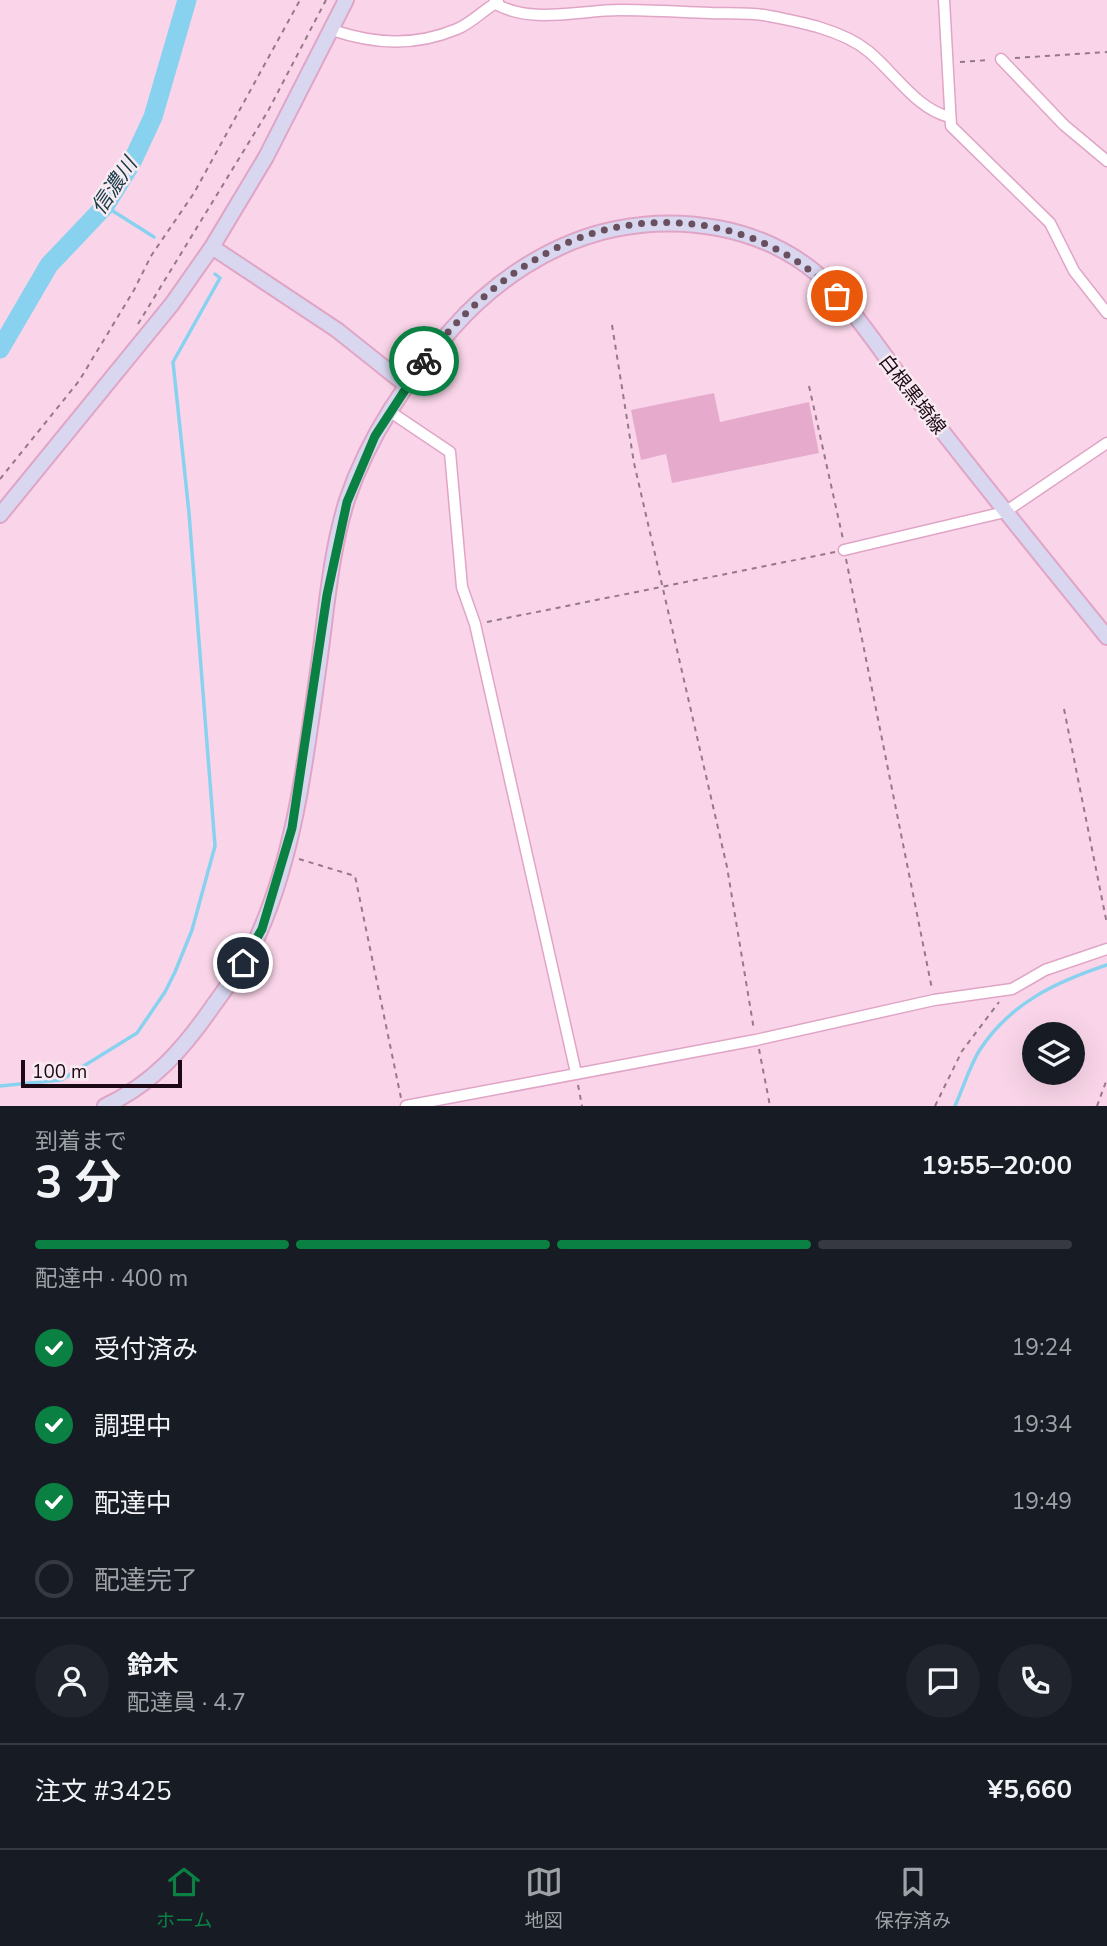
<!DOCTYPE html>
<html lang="ja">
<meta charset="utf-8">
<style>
:root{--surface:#171b24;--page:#20242c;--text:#f1f3f6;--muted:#9ea1a6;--line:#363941;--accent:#0b8043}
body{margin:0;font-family:"Nunito Sans","Noto Sans JP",sans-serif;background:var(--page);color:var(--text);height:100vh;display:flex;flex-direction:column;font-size:26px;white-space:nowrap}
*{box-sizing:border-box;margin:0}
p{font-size:23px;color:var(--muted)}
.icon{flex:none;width:38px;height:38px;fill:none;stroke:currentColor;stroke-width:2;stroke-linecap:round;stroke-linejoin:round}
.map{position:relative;height:1106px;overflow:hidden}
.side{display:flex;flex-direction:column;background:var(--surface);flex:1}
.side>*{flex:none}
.controls{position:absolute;left:1022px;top:1022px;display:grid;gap:14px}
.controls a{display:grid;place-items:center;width:63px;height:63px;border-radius:50%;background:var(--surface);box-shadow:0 7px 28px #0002;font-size:35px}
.scale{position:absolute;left:21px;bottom:18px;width:161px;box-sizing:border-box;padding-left:7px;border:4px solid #1d0815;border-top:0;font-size:19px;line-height:24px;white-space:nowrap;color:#1d0815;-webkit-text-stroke:5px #f7ebf1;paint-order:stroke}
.pin{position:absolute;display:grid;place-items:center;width:60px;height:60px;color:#fff;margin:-30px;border:4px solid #fff;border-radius:50%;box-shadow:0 2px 7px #0007}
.courier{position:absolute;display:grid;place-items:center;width:70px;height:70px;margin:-35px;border:5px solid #0b8043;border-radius:50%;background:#fff;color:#222;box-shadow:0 2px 9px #0007}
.headline em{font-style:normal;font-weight:700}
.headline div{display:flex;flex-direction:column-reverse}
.headline{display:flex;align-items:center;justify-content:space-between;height:119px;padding:0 35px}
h1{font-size:46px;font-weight:700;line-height:52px}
.bar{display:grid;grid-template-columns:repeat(4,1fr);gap:10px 7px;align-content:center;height:84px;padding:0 35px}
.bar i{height:9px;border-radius:5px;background:var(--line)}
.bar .current{background:var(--accent)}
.bar p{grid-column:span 4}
.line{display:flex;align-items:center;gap:18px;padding:0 35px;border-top:2px solid var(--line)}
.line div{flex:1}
.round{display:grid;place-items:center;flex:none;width:74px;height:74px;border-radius:37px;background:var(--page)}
ol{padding:0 35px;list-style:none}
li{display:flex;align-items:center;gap:21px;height:77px}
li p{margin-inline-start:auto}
li .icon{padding:7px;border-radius:50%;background:var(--accent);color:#fff;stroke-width:4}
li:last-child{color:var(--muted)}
li i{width:38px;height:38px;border:4px solid var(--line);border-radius:50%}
.menu{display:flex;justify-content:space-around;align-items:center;height:98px;border-top:2px solid var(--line);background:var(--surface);font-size:19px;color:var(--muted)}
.menu a{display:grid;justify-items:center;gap:4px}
.menu .current{color:var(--accent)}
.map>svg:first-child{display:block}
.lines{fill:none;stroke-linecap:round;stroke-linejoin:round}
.stream{stroke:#89d2ef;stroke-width:3.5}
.river{stroke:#89d2ef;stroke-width:19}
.building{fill:#e6abcc}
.street-casing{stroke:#e0a5c6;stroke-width:13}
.secondary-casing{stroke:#e0a5c6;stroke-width:18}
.path{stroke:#967889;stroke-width:2;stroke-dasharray:5 5;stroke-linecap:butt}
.street{stroke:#fff;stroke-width:10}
.secondary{stroke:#d9d7ef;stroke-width:14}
.done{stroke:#6a505f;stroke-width:7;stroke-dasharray:0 12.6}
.route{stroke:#0b8043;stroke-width:9}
.labels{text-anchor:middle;stroke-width:5;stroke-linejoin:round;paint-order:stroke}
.street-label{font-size:19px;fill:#1d0815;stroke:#f7ebf1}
.water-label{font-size:21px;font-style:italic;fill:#183a47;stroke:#f7ebf1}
</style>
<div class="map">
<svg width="1107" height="1106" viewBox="0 0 1107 1106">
<rect width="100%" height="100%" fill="#fad5e9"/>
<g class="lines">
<path class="stream" d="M 105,206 L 154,237
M 0,1086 L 61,1080 L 137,1033 L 165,992 L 175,972 L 192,930 L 215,846 L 189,513 L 173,362 L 220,278 L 215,274
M 955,1106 C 963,1088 969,1068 979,1051 C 1010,1003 1056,982 1107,965"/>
<path class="river" d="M 0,349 L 49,265 L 105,206 L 131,164 L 153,117 L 187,0"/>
</g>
<path class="building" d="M 714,393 L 720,422 L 809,402 L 819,453 L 672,483 L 666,454 L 641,460 L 631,410 Z"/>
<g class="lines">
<g class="street-casing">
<path id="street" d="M 944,0 L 951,126 L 1050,223 L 1074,271 L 1107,313
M 494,3 C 531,25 579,10 620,10 C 650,10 680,12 710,13 C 729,14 750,12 769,16 C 801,22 842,30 868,51 C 894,72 917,110 950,117
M 332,30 C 374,44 414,47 457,29 C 472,23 484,9 498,2
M 1001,59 L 1064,125 L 1107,161
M 389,411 L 450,452 L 462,587 L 475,624 L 576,1073
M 844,550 L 1005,512 L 1107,443
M 406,1106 L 756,1040 L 934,1000 L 1012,989 L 1045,970 L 1107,949"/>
</g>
<g class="secondary-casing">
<path id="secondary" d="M 212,247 L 337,330 L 406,385
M 0,515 L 172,304 L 212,247 L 266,157 L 346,0
M 105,1106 C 153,1084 184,1048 213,1006 C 230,982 249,958 260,931 C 297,846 307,748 320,656 C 327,604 331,551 347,500 C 369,435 407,380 452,329 C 494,281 552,242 615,229 C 683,215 760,227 815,272 C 850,302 885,358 914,395 C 977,477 1042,557 1107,637"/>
</g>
<path class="path" d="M 1015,58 L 1107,52
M 960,62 L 989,60
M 138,324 L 268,111 L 326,0
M 612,325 L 634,463 L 727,867 L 754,1030
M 809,386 L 843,539
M 0,479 L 79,381 L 134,290 L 151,256 L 194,193 L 300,0
M 846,559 L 932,989
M 487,622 L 835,552
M 1064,709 L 1107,924
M 299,859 L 355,876 L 401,1098
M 759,1049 L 770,1106
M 578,1085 L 582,1106
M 935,1106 L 962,1051 L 999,1002
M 1097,1106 L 1107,1079"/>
<use href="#street" class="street"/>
<use href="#secondary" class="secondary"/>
</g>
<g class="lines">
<path class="done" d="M 424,361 C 461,312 511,268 567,243 C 657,203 771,222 837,296"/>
<path class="route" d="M 243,963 L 262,929 L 292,828 L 327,595 L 347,502 L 375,436 L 424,361"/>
</g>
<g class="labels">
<g class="street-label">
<text transform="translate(913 394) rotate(52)" y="7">白根黒埼線</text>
</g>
<g class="water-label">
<text transform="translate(114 186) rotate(-56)" y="7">信濃川</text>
</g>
</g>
</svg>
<div class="controls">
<a><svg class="icon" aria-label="layers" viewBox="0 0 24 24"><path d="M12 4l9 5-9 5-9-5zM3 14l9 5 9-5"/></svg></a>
</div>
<div class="scale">100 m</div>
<div class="pin" style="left:837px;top:296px;background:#ea580c"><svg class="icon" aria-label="bag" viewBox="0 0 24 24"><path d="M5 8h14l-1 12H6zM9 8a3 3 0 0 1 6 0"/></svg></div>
<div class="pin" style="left:243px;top:963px;background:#1f2937"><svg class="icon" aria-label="home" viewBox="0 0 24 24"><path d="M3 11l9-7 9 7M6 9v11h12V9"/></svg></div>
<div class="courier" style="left:424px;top:361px"><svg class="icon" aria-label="bike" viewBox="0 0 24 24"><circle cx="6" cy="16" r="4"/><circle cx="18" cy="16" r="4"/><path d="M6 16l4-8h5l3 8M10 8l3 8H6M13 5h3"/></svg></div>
</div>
<section class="side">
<div class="headline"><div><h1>3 分</h1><p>到着まで</p></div><em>19:55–20:00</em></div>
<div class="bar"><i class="current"></i><i class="current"></i><i class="current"></i><i></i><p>配達中 · 400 m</p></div>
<ol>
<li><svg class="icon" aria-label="check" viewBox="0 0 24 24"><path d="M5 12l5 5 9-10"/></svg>受付済み<p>19:24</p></li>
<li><svg class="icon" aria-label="check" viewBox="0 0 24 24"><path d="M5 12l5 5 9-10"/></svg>調理中<p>19:34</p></li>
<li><svg class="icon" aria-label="check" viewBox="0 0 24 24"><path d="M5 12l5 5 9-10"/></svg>配達中<p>19:49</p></li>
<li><i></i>配達完了</li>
</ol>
<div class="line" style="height:126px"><a class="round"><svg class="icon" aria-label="person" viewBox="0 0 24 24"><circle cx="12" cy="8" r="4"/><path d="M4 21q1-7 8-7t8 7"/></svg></a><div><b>鈴木</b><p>配達員 · 4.7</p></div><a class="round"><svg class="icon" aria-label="chat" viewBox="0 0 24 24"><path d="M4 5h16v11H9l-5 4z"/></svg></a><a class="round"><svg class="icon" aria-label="phone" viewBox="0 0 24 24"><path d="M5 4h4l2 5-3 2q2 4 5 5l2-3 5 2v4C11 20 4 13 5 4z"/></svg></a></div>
<div class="line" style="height:91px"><div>注文 #3425</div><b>¥5,660</b></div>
</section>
<nav class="menu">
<a class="current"><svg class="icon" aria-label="home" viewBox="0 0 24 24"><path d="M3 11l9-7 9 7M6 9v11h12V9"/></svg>ホーム</a>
<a><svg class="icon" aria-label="map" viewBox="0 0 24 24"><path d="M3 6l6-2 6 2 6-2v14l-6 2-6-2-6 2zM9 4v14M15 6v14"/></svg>地図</a>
<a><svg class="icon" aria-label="saved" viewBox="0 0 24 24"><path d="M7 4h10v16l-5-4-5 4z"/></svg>保存済み</a>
</nav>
